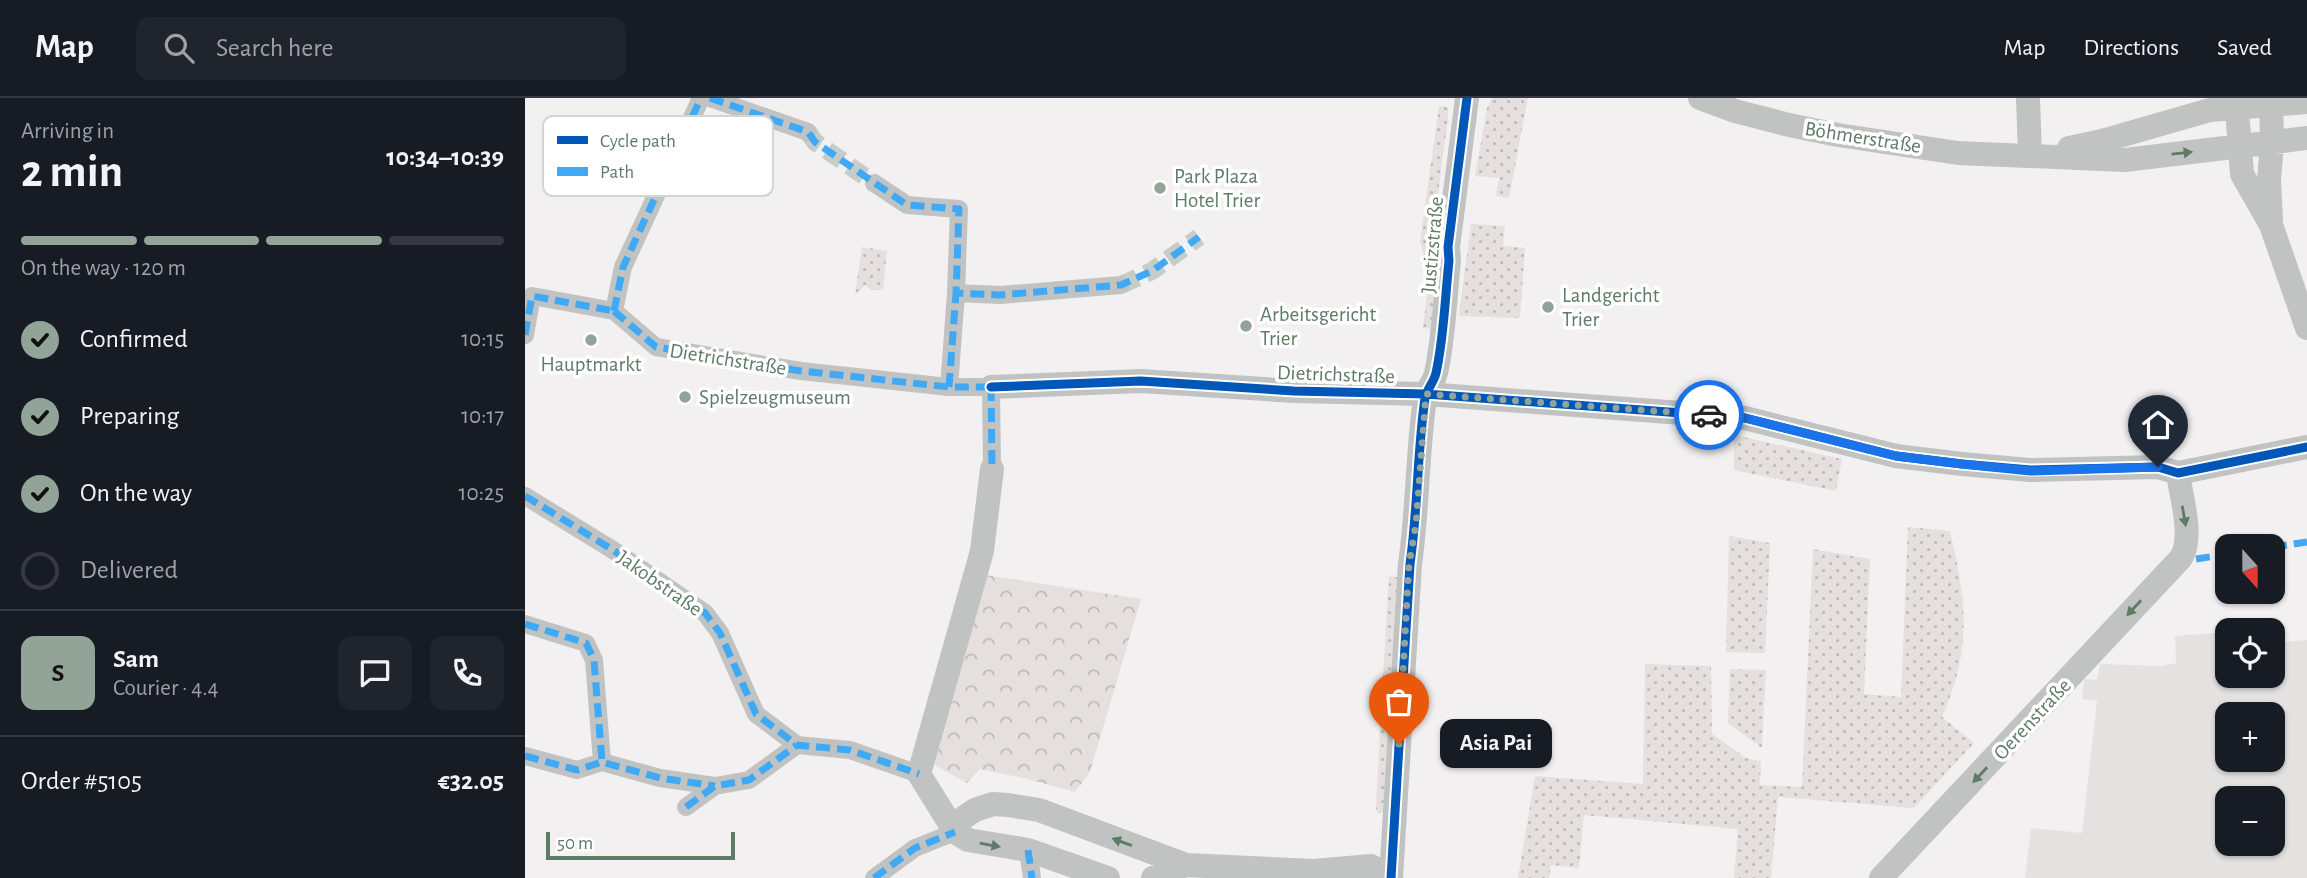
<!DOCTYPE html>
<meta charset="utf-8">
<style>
:root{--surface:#171b24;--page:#20242c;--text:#f1f3f6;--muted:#9ea1a6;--line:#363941;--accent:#92a497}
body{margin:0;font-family:"Alegreya Sans",sans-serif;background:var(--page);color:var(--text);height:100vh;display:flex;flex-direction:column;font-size:26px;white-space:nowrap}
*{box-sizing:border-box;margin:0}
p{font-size:23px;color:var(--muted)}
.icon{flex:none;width:38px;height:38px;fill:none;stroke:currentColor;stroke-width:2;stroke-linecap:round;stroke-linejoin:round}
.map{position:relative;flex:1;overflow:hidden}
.drawer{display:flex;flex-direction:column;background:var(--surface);width:525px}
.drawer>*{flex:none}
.needle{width:46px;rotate:159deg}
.controls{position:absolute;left:1690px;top:436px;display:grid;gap:14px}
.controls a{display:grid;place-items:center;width:70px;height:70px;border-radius:14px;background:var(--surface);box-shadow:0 2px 5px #0004;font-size:35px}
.scale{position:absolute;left:21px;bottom:18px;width:189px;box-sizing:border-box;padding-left:7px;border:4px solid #5e7b66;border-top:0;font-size:19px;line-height:24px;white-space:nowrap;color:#5e7b66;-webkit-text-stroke:5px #fff;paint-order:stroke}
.pin{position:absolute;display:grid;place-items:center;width:60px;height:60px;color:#fff;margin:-72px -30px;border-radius:50% 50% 50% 0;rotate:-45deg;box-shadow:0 0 7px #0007}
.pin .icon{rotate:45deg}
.courier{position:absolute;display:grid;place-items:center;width:70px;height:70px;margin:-35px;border:5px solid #1a73e8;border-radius:50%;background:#fff;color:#222;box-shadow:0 2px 9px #0007}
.bubble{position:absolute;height:49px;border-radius:14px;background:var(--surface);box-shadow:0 2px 5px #0004;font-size:23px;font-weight:700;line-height:49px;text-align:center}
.summary em{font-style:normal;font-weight:700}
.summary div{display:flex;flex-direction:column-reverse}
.summary{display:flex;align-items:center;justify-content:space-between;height:119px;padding:0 21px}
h1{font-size:46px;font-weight:700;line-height:52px}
.bar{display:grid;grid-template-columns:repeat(4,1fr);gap:10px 7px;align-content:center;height:84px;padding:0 21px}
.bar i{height:9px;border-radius:5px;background:var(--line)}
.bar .selected{background:var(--accent)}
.bar p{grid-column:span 4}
.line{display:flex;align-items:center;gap:18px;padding:0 21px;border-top:2px solid var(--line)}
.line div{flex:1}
.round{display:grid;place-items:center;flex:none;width:74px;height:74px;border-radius:14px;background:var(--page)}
ol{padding:0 21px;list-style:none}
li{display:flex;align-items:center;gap:21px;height:77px}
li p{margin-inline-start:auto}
li .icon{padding:7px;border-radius:50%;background:var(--accent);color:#111;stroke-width:4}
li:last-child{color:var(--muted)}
li i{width:38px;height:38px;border:4px solid var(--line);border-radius:50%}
header{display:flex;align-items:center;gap:42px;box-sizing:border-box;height:98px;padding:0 35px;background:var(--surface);border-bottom:2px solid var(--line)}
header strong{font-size:33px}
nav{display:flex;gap:38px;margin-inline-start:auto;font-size:24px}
.search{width:490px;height:63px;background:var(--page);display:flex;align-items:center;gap:18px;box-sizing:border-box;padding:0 24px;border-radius:14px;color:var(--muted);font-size:26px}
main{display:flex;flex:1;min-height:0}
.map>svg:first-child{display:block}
.built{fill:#e3e2e0;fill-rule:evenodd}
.grass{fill:url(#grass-dots)}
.park{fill:url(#park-crowns)}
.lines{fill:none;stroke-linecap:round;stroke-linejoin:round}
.pedestrian-tunnel{stroke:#c6cdc7;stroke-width:18;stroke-dasharray:18 9;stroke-linecap:butt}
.pedestrian{stroke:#c0c3c1;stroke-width:18}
.minor{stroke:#c0c3c1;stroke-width:24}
.quiet{stroke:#3fa9f5;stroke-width:7;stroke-dasharray:14 7;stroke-linecap:butt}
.cycleway-casing{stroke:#fff;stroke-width:13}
.cycleway{stroke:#0057b8;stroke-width:9}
.oneway{fill:#5e7b66}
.done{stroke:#92a497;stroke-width:7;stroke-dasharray:0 12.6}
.route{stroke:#1a73e8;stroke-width:9}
.poi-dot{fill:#92a497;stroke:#fff;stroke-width:2.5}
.labels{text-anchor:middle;stroke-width:7;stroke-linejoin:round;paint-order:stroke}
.street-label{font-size:21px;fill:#5e7b66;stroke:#fff}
.poi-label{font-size:21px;fill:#5e7b66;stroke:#fff;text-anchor:start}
.key{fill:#fff;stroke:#cfd7d1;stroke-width:2}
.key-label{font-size:19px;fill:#5e7b66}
</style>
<header>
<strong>Map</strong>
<div class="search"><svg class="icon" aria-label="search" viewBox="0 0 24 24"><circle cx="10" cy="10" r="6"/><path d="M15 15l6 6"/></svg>Search here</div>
<nav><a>Map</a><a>Directions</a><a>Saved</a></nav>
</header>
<main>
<section class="drawer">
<div class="summary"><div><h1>2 min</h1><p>Arriving in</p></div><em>10:34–10:39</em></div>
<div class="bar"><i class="selected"></i><i class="selected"></i><i class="selected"></i><i></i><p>On the way · 120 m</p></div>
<ol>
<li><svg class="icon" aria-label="check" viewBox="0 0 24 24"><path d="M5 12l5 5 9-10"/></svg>Confirmed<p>10:15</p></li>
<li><svg class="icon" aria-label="check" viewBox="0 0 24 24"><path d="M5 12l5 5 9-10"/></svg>Preparing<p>10:17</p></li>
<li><svg class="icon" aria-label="check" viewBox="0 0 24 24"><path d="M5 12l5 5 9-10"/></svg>On the way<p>10:25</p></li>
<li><i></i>Delivered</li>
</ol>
<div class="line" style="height:126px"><b class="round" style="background:var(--accent);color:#111">S</b><div><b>Sam</b><p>Courier · 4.4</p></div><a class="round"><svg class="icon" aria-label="chat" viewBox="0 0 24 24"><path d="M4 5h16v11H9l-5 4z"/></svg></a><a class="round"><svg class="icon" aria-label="phone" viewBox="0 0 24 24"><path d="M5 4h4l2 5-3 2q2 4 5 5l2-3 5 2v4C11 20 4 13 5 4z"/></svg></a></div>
<div class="line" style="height:91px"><div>Order #5105</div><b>€32.05</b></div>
</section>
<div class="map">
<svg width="1782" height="780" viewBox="0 0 1782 780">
<defs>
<pattern id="grass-dots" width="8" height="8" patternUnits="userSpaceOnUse" patternTransform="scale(1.75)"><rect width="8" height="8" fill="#e5e0de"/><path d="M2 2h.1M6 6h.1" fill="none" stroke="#bdbbb8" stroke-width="1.8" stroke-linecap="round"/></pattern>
<pattern id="park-crowns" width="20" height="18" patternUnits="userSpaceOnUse" patternTransform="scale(1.75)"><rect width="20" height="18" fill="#e5e0de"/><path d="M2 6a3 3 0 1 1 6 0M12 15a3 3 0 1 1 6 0" fill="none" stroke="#bdbbb8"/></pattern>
</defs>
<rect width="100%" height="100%" fill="#f3f0f1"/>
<path class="built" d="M 1703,534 L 1703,578 L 1748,578 L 1748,545 L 1782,542 L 1782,780 L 1500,780 L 1506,730 L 1557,735 L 1572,603 L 1557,601 L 1559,581 L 1572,582 L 1575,566 L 1636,568 L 1651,565 L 1650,538 ZM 1748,616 L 1748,662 L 1703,662 L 1703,616 ZM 1748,700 L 1748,746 L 1703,746 L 1703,700 Z"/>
<path class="grass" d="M 967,0 L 1003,0 L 984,100 L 971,98 L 974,80 L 950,78 L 962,10 Z
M 919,8 L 923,10 L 923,20 L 907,142 L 914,172 L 909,231 L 898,230 L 904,179 L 895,143 L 914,9 Z
M 946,126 L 980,128 L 978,148 L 1000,150 L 995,220 L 934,218 Z
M 337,149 L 362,153 L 358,192 L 347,192 L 340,187 L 330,197 Z
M 1209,337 L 1317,361 L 1311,393 L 1209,372 Z
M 1383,429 L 1425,433 C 1442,504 1447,551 1417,619 L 1449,645 L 1389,710 L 1253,699 L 1246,780 L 1209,780 L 1213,731 L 1059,717 L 1054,770 L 1026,767 L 1024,780 L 993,780 L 1010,678 L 1118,686 L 1120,566 L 1186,568 L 1187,636 L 1221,660 L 1236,663 L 1235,687 L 1277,689 L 1288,451 L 1345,461 L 1339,596 L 1376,599 Z
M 1204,438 L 1245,445 L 1240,555 L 1201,554 Z
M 864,478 L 876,480 L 867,582 L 860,582 L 858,578 Z
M 1205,571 L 1241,572 L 1237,650 L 1203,625 Z
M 858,611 L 866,611 L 859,713 L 857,715 L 853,715 L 851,711 L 856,613 Z"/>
<path class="park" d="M 460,477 L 616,501 L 565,674 L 550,694 L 503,681 L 455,671 L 442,685 L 406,665 Z"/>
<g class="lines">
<path class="pedestrian-tunnel" d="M 283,34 L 290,44 L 349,85
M 596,187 L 627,173 L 674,139"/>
<path class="pedestrian" d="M 185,0 L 283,34
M 349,85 L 382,107 L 434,111 L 431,195 L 475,197 L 596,187
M 89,213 L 131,249 L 276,273 L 424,289 L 466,289 L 467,371
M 89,213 L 98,169 L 176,0
M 0,237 L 7,198 L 89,213
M 424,289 L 431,195
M 0,398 L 88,452 L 180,515 L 195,535 L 231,616 L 272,647 L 325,652 L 394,676
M 0,526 L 61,545 L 69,562 L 77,664
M 0,658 L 52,672 L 77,664 L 135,680 L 190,688
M 161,709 L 190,688 L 224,682 L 272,647
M 503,752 L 507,780
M 349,780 L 390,750 L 430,734"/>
<path class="minor" d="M 1175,0 L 1210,13 L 1264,27 L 1313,37 L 1433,55 L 1600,62 L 1782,40
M 1503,0 L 1505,57
M 1711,0 L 1717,76 L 1746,127 L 1782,230
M 1544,50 L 1577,43 L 1685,12 L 1782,4
M 1746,122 L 1744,83 L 1747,44 L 1746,0
M 466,289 L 616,283 L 769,293 L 901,296 L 1197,318 L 1220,320 L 1371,358 L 1437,366 L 1505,372 L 1633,369 L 1653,375 L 1782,349
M 467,371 L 457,453 L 394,676 L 430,734 L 443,742 L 503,752 L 583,780
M 430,734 L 438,720 L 450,712 L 468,706 L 483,707 L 514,712 L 661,767 L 789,773 L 846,768 L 855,774 L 857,780
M 628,780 L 661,767
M 866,780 L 885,466 C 893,411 892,355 900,300 C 902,291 909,284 911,275 C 919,239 920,200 924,163 L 923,149 L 942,0
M 1356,780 L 1656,460 C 1669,438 1656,400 1653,375"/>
<path class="quiet" d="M 185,0 L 283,34 L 290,44 L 382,107 L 434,111 L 431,195 L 475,197 L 596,187 L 627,173 L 674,139
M 89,213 L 131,249 L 276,273 L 424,289 L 471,289
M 89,213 L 98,169 L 176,0
M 0,237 L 7,198 L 89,213
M 424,289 L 431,195
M 466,289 L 467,371
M 0,398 L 88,452 L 180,515 L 195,535 L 231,616 L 272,647 L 325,652 L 394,676
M 1748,449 L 1782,444
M 1671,461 L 1703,456
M 0,526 L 61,545 L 69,562 L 77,664
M 0,658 L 52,672 L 77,664 L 135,680 L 190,688
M 161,709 L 190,688 L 224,682 L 272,647
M 503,752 L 507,780
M 349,780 L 390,750 L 430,734"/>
<g class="cycleway-casing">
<path id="cycleway" d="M 466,289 L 616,283 L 769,293 L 901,296 L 1197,318 L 1220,320 L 1371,358 L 1437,366 L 1505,372 L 1633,369 L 1653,375 L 1782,349
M 866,780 L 885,466 C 893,411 892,355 900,300 C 902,291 909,284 911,275 C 919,239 920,200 924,163 L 923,149 L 942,0"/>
</g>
<use href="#cycleway" class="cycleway"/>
</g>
<defs><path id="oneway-solid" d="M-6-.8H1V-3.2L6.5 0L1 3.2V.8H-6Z" transform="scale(1.75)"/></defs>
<g class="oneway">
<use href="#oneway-solid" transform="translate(1657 55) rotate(-6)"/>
<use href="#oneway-solid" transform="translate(1659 418) rotate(80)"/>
<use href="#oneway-solid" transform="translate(1609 510) rotate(133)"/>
<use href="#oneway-solid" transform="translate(1455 677) rotate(133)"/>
<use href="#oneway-solid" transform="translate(597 744) rotate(-160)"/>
<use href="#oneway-solid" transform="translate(465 747) rotate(10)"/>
</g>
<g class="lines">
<path class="done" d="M 874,646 L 884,466 L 891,426 L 901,296 L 1184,317"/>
<path class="route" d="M 1184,317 L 1220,320 L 1371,358 L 1437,366 L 1505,373 L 1633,369"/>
</g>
<g class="poi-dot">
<circle cx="635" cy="90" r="7"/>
<circle cx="1023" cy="209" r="7"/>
<circle cx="721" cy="228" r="7"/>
<circle cx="66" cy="242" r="7"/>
<circle cx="160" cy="299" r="7"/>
</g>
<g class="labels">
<g class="street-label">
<text transform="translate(1338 39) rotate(9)" y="7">Böhmerstraße</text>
<text transform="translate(907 147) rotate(-85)" y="7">Justizstraße</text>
<text transform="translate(203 261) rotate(9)" y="7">Dietrichstraße</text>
<text transform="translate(811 276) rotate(2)" y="7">Dietrichstraße</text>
<text transform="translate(135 485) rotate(35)" y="7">Jakobstraße</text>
<text transform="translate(1507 621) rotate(-47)" y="7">Oerenstraße</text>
</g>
<g class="poi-label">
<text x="649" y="85">Park Plaza<tspan x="649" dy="24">Hotel Trier</tspan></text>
<text x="1037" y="204">Landgericht<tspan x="1037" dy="24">Trier</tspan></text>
<text x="735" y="223">Arbeitsgericht<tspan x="735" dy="24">Trier</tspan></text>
<text x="66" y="273" text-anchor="middle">Hauptmarkt</text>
<text x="174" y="306">Spielzeugmuseum</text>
</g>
</g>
<rect x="18" y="18" width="230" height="80" rx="10" class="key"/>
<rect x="32" y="38" width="31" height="8" fill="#0057b8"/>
<rect x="32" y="69" width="31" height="9" fill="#3fa9f5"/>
<g class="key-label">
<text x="75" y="49">Cycle path</text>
<text x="75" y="80">Path</text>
</g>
</svg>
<div class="controls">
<a><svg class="needle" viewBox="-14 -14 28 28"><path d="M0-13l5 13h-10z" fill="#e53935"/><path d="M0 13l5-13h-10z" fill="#9ea1a6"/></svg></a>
<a><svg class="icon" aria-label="locate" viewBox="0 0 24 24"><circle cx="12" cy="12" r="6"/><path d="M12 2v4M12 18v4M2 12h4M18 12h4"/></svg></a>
<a>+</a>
<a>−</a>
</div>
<div class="scale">50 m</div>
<div class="pin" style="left:874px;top:646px;background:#ea580c"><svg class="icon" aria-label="bag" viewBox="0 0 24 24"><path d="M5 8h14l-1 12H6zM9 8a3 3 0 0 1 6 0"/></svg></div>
<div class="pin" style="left:1633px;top:369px;background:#1f2937"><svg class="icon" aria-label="home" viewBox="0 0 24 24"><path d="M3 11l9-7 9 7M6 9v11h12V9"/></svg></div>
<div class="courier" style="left:1184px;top:317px"><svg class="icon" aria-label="car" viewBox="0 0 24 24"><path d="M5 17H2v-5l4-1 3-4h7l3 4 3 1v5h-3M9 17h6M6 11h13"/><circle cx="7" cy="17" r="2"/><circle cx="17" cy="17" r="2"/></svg></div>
<div class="bubble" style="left:915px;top:621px;width:112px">Asia Pai</div>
</div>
</main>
